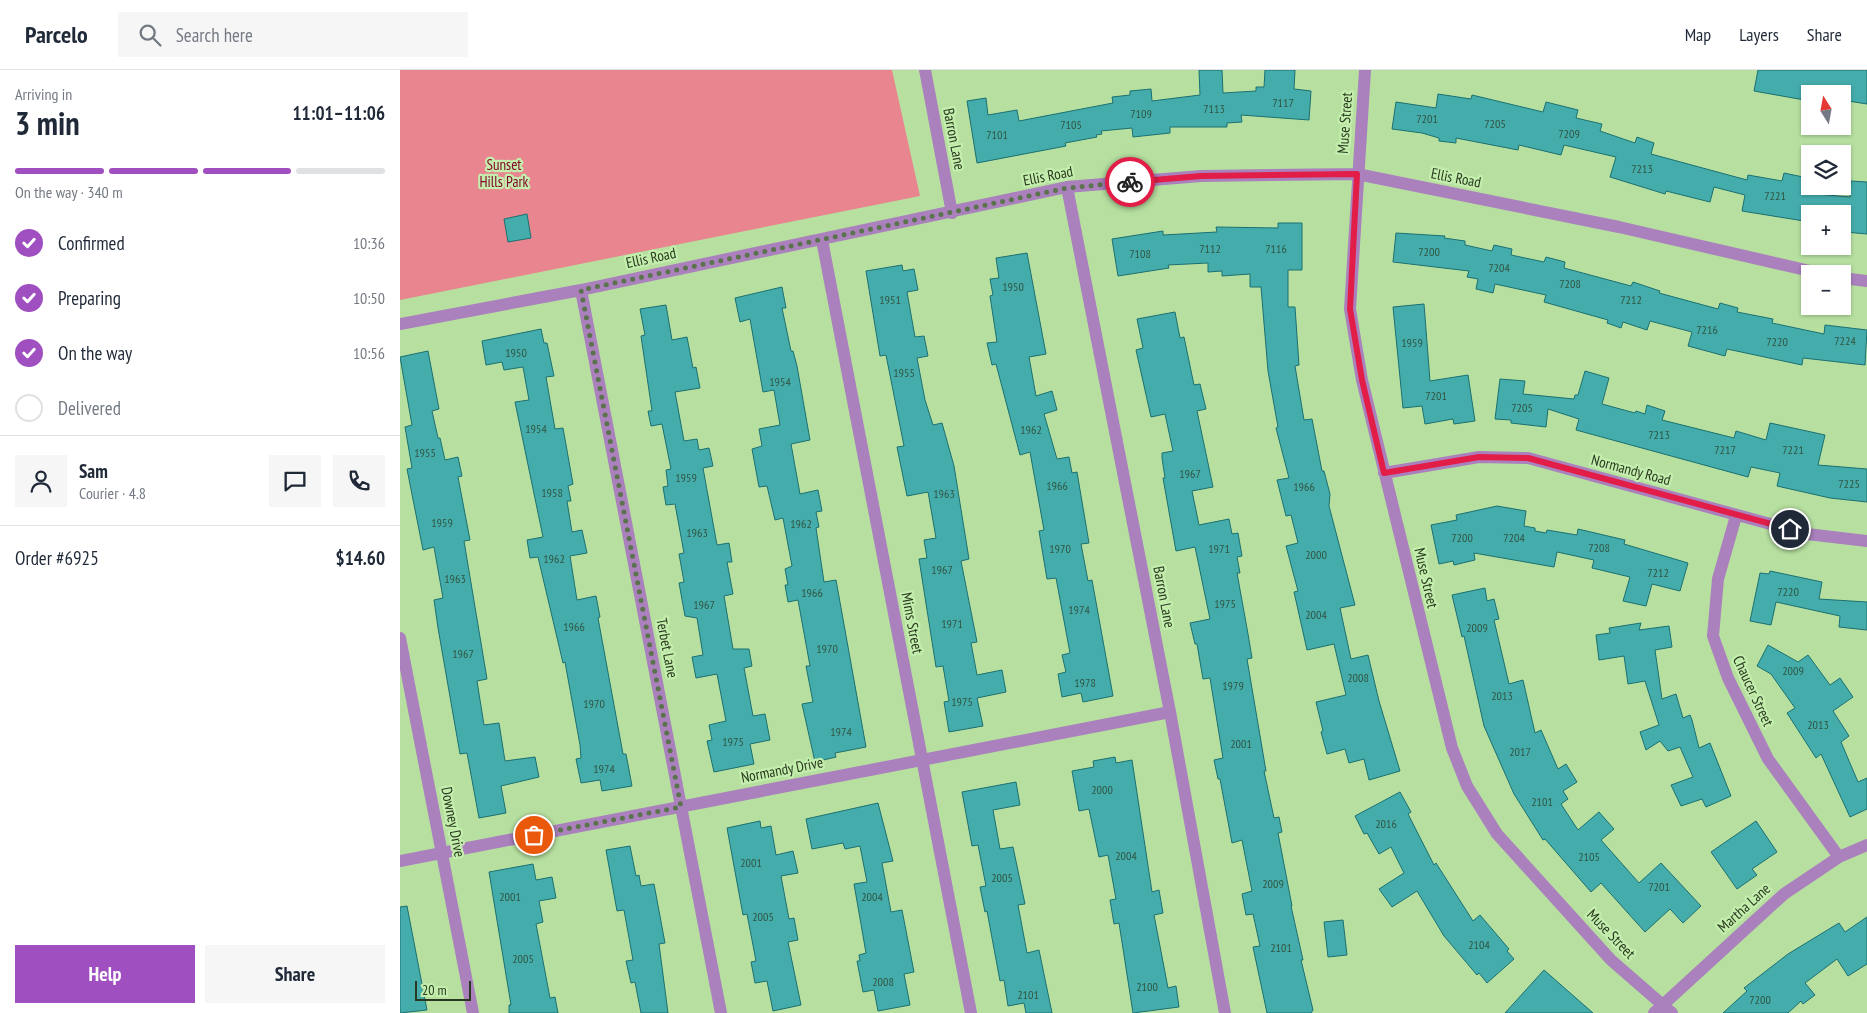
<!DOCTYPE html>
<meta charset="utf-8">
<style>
:root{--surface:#fff;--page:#f6f6f7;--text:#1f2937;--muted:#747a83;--line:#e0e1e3;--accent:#9f4fc0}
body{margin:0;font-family:"PT Sans Narrow",sans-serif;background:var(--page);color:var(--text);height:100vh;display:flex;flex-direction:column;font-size:19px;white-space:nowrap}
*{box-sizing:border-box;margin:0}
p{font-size:16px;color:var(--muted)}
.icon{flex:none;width:28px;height:28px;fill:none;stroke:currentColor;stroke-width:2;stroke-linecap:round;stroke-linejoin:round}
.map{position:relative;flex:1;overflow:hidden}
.side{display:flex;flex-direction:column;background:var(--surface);width:400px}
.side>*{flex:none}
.needle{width:32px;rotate:349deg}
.buttons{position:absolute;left:1401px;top:15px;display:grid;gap:10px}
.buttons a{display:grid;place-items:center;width:50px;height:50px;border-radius:0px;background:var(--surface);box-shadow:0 1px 4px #0004;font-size:25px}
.scale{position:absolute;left:15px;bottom:12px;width:56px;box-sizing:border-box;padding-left:5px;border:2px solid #29391f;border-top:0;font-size:14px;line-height:18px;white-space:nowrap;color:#29391f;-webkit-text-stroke:4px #c4eead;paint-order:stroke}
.pin{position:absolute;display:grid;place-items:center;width:42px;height:42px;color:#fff;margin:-21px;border:2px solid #fff;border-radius:50%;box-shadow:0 1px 5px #0007}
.courier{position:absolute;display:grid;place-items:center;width:50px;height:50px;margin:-25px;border:4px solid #e11d48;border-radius:50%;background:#fff;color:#222;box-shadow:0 1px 6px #0007}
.headline em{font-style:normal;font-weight:800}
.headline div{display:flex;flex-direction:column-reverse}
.headline{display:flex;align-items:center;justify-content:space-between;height:85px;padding:0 15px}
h1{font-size:32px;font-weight:800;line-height:38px}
.bar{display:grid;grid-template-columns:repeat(4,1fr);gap:8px 5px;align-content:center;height:60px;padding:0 15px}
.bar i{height:6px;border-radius:4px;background:var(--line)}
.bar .active{background:var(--accent)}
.bar p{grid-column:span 4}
.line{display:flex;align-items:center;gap:12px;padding:0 15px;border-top:1px solid var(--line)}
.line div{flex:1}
.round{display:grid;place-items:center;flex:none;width:52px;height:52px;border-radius:0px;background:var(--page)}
ol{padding:0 15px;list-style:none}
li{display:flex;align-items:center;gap:15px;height:55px}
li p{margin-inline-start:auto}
li .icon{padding:5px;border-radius:50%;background:var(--accent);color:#fff;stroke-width:4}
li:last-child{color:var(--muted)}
li i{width:28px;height:28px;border:2px solid var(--line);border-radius:50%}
.primary-button{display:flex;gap:10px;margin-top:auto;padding:10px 15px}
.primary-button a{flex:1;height:58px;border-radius:0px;background:var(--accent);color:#fff;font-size:20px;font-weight:800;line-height:58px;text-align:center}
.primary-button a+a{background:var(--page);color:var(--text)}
header{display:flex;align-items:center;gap:30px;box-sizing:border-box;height:70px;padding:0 25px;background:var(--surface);border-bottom:1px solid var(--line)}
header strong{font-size:24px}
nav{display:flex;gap:28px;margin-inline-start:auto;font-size:18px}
.search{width:350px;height:45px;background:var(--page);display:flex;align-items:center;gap:12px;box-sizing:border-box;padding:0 18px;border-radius:0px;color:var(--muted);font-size:19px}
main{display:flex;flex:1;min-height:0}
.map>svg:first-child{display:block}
.park{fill:#e8858e}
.building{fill:#45acac;stroke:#1b7070}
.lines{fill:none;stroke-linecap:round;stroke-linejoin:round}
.minor{stroke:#aa81bd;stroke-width:12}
.done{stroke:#5b734c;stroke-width:5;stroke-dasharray:0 9}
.route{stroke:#e11d48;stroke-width:6}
.labels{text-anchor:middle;stroke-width:4.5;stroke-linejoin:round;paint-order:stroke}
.number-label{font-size:12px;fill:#305642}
.street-label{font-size:15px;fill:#29391f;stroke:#c4eead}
.park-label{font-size:15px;fill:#82082a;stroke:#c4eead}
</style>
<header>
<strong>Parcelo</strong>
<div class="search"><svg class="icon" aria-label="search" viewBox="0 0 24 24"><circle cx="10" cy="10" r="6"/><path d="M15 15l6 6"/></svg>Search here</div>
<nav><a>Map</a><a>Layers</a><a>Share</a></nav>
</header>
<main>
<section class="side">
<div class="headline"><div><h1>3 min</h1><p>Arriving in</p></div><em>11:01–11:06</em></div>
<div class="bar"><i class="active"></i><i class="active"></i><i class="active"></i><i></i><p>On the way · 340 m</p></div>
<ol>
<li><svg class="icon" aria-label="check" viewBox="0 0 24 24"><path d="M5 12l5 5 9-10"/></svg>Confirmed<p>10:36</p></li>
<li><svg class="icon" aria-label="check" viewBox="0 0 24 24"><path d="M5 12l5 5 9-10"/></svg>Preparing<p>10:50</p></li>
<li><svg class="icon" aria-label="check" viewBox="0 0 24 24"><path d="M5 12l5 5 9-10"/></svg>On the way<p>10:56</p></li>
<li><i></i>Delivered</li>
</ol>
<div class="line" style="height:90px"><a class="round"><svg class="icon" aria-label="person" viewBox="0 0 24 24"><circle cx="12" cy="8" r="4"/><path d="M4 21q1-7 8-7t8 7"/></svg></a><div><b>Sam</b><p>Courier · 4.8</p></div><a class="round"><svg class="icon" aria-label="chat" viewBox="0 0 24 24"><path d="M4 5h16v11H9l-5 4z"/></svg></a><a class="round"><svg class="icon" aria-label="phone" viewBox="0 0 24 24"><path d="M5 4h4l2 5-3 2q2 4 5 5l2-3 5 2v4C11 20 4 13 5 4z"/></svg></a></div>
<div class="line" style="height:65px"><div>Order #6925</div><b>$14.60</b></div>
<div class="primary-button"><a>Help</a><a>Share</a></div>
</section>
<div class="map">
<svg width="1467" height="943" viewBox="0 0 1467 943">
<rect width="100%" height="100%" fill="#b7e0a0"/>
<path class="park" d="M 0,0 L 492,0 L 520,126 L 0,230 Z"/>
<path class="building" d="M 799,0 L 822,0 L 823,23 L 856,21 L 856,17 L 864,17 L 865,0 L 895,0 L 894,19 L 911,21 L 909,50 L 841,45 L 842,52 L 827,53 L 827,57 L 770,57 L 770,63 L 733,67 L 732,58 L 701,61 L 702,64 L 696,65 L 697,67 L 665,73 L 666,76 L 577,93 L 567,31 L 586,28 L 588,45 L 617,40 L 619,51 L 713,33 L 712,27 L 730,25 L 730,21 L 751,19 L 752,31 L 800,25 Z
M 1358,0 L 1467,0 L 1467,34 L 1442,30 L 1442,24 L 1410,24 L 1410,31 L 1354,21 Z
M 1038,24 L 1071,29 L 1072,25 L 1143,42 L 1146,32 L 1178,40 L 1176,48 L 1202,54 L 1200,61 L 1235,73 L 1237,67 L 1254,73 L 1251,84 L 1347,110 L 1348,105 L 1382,111 L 1384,103 L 1408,108 L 1405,123 L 1450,127 L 1451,111 L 1467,112 L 1467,164 L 1445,162 L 1442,144 L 1410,144 L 1410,152 L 1342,141 L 1345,125 L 1314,117 L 1310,132 L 1266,121 L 1265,124 L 1210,107 L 1216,87 L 1164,75 L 1161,85 L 1119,75 L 1118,80 L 1056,68 L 1056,73 L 1039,71 L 1039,68 L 1022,63 L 992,59 L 996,32 L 1036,38 Z
M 127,144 L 131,168 L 108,172 L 104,149 Z
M 878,153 L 902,153 L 902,200 L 888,200 L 888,237 L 895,237 L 899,295 L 895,296 L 904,350 L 912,349 L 922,401 L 924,401 L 930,424 L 929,436 L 955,535 L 940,538 L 951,589 L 968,585 L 979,631 L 1000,701 L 969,710 L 964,689 L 949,693 L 945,679 L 927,684 L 921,662 L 923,661 L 916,632 L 946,625 L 934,574 L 907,580 L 894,522 L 898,521 L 886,476 L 898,473 L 891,445 L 886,446 L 877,410 L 889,408 L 876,358 L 878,357 L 868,301 L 861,217 L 850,217 L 850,204 L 822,206 L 822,201 L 808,202 L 808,193 L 768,195 L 769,198 L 718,206 L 712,169 L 763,161 L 763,165 L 817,162 L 816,157 L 878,158 Z
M 996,163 L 1045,166 L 1044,168 L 1065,171 L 1065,175 L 1092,181 L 1094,175 L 1112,179 L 1111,185 L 1144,192 L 1146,187 L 1165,192 L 1164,198 L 1231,216 L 1233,212 L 1260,221 L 1259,223 L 1318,239 L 1320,233 L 1338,238 L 1337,242 L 1373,249 L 1372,253 L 1424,264 L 1425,255 L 1467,260 L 1465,295 L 1403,288 L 1402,295 L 1327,279 L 1325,286 L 1288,276 L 1292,262 L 1250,251 L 1247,260 L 1223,252 L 1221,258 L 1207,253 L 1208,250 L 1144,232 L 1146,225 L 1095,214 L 1093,223 L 1076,219 L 1078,209 L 1067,207 L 1069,201 L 993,192 Z
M 627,183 L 646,284 L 629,287 L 636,326 L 652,321 L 657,340 L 644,344 L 657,389 L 669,387 L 672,403 L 677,402 L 689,473 L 681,474 L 688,511 L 692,510 L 713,626 L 683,632 L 681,623 L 662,627 L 658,604 L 666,602 L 662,585 L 670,583 L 656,508 L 647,509 L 639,461 L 644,460 L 630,382 L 620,385 L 596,294 L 592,295 L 587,273 L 597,272 L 590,226 L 593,225 L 590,209 L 599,208 L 596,188 Z
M 502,195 L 503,201 L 514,199 L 518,220 L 507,222 L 515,267 L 524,266 L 528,286 L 517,288 L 525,330 L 533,355 L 542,353 L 554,396 L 569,489 L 561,491 L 577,572 L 571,573 L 577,605 L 602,600 L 606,622 L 577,628 L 583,656 L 549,662 L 544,632 L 549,631 L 543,596 L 536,597 L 519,489 L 527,488 L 524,470 L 536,468 L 528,422 L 507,426 L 497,377 L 504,376 L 486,285 L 480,286 L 466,201 Z
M 382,217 L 386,238 L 382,238 L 391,281 L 393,281 L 397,296 L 410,370 L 391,374 L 400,424 L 418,420 L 422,441 L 416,442 L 419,457 L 416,458 L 424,512 L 436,510 L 466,677 L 435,683 L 436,687 L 415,692 L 402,634 L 413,632 L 406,596 L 410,596 L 398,530 L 388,532 L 385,515 L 388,515 L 385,499 L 392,496 L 383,448 L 375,450 L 367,416 L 359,417 L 352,379 L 362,376 L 359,359 L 380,355 L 374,320 L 363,322 L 350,249 L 340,252 L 335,228 Z
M 1024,234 L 1030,311 L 1068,305 L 1075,351 L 1054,354 L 1053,349 L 1025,354 L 1022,336 L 1003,338 L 993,237 Z
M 266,235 L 272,270 L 287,267 L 293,298 L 296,297 L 300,318 L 275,322 L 284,371 L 297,369 L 299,380 L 309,378 L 313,396 L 303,398 L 317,475 L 329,473 L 332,492 L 327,492 L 333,524 L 324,526 L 333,579 L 349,579 L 352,596 L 344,598 L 353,646 L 365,644 L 370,670 L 350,674 L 354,694 L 314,702 L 307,671 L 312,670 L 309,655 L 326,651 L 317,604 L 296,608 L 292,587 L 303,585 L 297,548 L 285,546 L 279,513 L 284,512 L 279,484 L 284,483 L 275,434 L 266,435 L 263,417 L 268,416 L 266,400 L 271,399 L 262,354 L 251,356 L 248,341 L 252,341 L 241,266 L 245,265 L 240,239 Z
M 775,242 L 780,268 L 784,267 L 794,315 L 800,314 L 806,339 L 797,341 L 813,417 L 792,421 L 799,455 L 829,449 L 832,464 L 838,463 L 842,486 L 837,487 L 840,503 L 837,503 L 848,564 L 852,588 L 847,589 L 866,701 L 864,701 L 874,748 L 879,747 L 882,762 L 878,763 L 892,836 L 891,836 L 903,890 L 901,890 L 913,940 L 911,943 L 867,943 L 853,877 L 860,876 L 853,844 L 846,845 L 842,824 L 852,821 L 842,770 L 832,773 L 820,709 L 818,709 L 814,690 L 823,688 L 810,608 L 803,609 L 797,574 L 795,574 L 790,553 L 810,549 L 795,477 L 776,481 L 763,408 L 765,408 L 762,388 L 762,383 L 773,381 L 765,344 L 751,347 L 736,280 L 743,278 L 737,249 Z
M 141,259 L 144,273 L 147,273 L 154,306 L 146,307 L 155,359 L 163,358 L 173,414 L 168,416 L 171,431 L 167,431 L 172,462 L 182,460 L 187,483 L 170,486 L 177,530 L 196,526 L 200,547 L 198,548 L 223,684 L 226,684 L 232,716 L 202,721 L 200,710 L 181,713 L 176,689 L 181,688 L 180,675 L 165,592 L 163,593 L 138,487 L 130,488 L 127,470 L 143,467 L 115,332 L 129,330 L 123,297 L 104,300 L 102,292 L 86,295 L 82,271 Z
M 28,281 L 39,339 L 32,341 L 38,368 L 40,368 L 45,390 L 58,387 L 62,406 L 58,407 L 70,470 L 64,471 L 87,609 L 77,611 L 84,655 L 99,653 L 105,691 L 135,687 L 139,707 L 101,716 L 106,743 L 79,748 L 67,683 L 60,684 L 38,558 L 34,530 L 43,528 L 34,477 L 23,480 L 7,399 L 12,398 L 5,357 L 12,355 L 0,287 Z
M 1185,301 L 1209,308 L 1202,334 L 1235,343 L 1236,341 L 1245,344 L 1247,335 L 1265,341 L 1262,350 L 1334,368 L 1336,361 L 1366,370 L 1370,353 L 1425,365 L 1418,395 L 1467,399 L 1467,432 L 1430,428 L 1377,416 L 1380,403 L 1351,397 L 1348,407 L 1176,360 L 1179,349 L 1148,339 L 1146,357 L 1111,353 L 1111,350 L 1095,349 L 1100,309 L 1125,311 L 1123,324 L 1174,329 L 1175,325 L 1178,325 Z
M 1097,436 L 1126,441 L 1124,456 L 1135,458 L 1135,461 L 1146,463 L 1147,460 L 1177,465 L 1178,459 L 1225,470 L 1224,474 L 1288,493 L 1280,521 L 1252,514 L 1246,536 L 1223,531 L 1230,507 L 1192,498 L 1194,490 L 1157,482 L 1154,497 L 1074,483 L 1075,490 L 1054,495 L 1053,491 L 1039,494 L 1031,455 L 1057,450 L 1056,445 Z
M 1370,501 L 1422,512 L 1419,529 L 1467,532 L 1467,560 L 1439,557 L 1440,546 L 1376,532 L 1371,555 L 1350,551 L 1360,503 L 1369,504 Z
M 1085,518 L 1087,531 L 1094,529 L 1099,549 L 1094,550 L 1109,614 L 1123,610 L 1135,663 L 1141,660 L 1158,699 L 1166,694 L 1177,712 L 1163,721 L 1168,729 L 1161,734 L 1178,760 L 1199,742 L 1214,759 L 1201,770 L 1239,813 L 1261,793 L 1301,836 L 1283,853 L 1270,839 L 1245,862 L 1201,813 L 1191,822 L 1145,769 L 1143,770 L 1114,724 L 1084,656 L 1064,566 L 1062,567 L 1052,525 Z
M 1241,553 L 1239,560 L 1269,556 L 1272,577 L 1255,580 L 1262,629 L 1276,624 L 1283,648 L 1290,645 L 1292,650 L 1299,678 L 1310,673 L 1331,726 L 1306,737 L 1302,729 L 1281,736 L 1271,715 L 1293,707 L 1280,677 L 1268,681 L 1260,671 L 1246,680 L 1240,662 L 1259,655 L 1245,611 L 1228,614 L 1224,586 L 1199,590 L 1196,565 L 1210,563 L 1209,558 Z
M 1368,575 L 1398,592 L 1408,585 L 1430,615 L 1440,608 L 1453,627 L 1433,641 L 1449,666 L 1441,672 L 1458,712 L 1467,708 L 1467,739 L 1450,747 L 1421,684 L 1416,688 L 1387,643 L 1395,638 L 1371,604 L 1357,596 Z
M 715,687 L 716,693 L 732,690 L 752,822 L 759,820 L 763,843 L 754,845 L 768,918 L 776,916 L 779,937 L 733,943 L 719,853 L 714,854 L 710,830 L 716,829 L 708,785 L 699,787 L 689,739 L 679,741 L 672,701 L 694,697 L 693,691 Z
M 616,712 L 620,735 L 593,740 L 600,779 L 613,777 L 625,834 L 618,835 L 627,883 L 639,880 L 652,943 L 626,943 L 624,933 L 608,936 L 604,910 L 600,911 L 587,841 L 585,842 L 580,817 L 586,816 L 578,775 L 572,776 L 562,722 Z
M 1000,722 L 1011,742 L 1008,744 L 1034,795 L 1036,793 L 1073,851 L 1080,845 L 1109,879 L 1107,881 L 1114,889 L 1087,913 L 1079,903 L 1077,905 L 1044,866 L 1017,821 L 992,837 L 979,819 L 1004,803 L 991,777 L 979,784 L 967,763 L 964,764 L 955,746 Z
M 478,733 L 493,791 L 482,793 L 491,842 L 502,840 L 514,902 L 504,904 L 510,935 L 478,941 L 474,920 L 463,922 L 457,891 L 460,891 L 459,885 L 466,883 L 454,814 L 467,812 L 460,776 L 445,779 L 443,773 L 412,779 L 406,749 Z
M 360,751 L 361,758 L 371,756 L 376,785 L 393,781 L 398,803 L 381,806 L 389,849 L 394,848 L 398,870 L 388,872 L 401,935 L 373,941 L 367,911 L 355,913 L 351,892 L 356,891 L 347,844 L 343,845 L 327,758 Z
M 1356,751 L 1377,782 L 1352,799 L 1357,805 L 1337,819 L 1311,782 Z
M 230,776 L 236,806 L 239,805 L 241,816 L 254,814 L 265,873 L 259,874 L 268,943 L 241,943 L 235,912 L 231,913 L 226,891 L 233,890 L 224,840 L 217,841 L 206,780 Z
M 133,794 L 136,810 L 152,807 L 156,828 L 139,831 L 143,852 L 136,854 L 150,928 L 155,927 L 158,943 L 109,943 L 109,935 L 111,935 L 89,802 Z
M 7,836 L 27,940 L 0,943 L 0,837 Z
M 1467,847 L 1467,894 L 1448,906 L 1437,889 L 1405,913 L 1415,925 L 1403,934 L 1401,931 L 1388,943 L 1323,943 L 1347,921 L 1344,918 L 1388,884 L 1439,853 L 1445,862 Z
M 943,850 L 947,885 L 928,887 L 924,852 Z
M 1144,900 L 1193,943 L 1105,943 Z"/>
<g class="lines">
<path class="minor" d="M 525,0 L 552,143
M 965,0 L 950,239 L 962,310 L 1052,678 L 1067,716 L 1097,764 L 1211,890 L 1272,943
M 667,117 L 770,642 L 825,943
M 422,170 L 571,943
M 1442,208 L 1467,211
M 181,220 L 321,943
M 0,254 L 181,220 L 667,117 L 801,106 L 957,104 L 1219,157 L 1423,204
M 984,403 L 1079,387 L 1128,388 L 1407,464 L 1467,471
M 1336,446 L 1318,509 L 1313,566 L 1328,608 L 1368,689 L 1439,787
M 0,568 L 73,943
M 0,791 L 770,642
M 1254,943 L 1384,824 L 1439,787 L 1467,775"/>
</g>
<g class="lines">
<path class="done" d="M 134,765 L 281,737 L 181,220 L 667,118 L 730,112"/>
<path class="route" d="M 730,112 L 801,106 L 957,104 L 950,239 L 962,310 L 984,403 L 1079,387 L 1128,388 L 1390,459"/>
</g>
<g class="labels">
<g class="number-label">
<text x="883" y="37">7117</text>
<text x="814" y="43">7113</text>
<text x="741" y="48">7109</text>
<text x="1027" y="53">7201</text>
<text x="1095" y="58">7205</text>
<text x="671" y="59">7105</text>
<text x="1169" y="68">7209</text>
<text x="597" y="69">7101</text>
<text x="1242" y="103">7213</text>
<text x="1375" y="130">7221</text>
<text x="810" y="183">7112</text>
<text x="876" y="183">7116</text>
<text x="1029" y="186">7200</text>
<text x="740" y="188">7108</text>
<text x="1099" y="202">7204</text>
<text x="1170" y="218">7208</text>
<text x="613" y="221">1950</text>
<text x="490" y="234">1951</text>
<text x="1231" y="234">7212</text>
<text x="1307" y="264">7216</text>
<text x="1445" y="275">7224</text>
<text x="1377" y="276">7220</text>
<text x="1012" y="277">1959</text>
<text x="116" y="287">1950</text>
<text x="504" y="307">1955</text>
<text x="380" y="316">1954</text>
<text x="1036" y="330">7201</text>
<text x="1122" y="342">7205</text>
<text x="136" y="363">1954</text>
<text x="631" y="364">1962</text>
<text x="1259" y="369">7213</text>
<text x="1325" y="384">7217</text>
<text x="1393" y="384">7221</text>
<text x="25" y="387">1955</text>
<text x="790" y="408">1967</text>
<text x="286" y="412">1959</text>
<text x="1449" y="418">7225</text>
<text x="657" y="420">1966</text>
<text x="904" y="421">1966</text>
<text x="152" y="427">1958</text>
<text x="544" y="428">1963</text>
<text x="42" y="457">1959</text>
<text x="401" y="458">1962</text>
<text x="297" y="467">1963</text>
<text x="1062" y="472">7200</text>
<text x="1114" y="472">7204</text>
<text x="1199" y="482">7208</text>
<text x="660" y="483">1970</text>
<text x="819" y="483">1971</text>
<text x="916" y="489">2000</text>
<text x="154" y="493">1962</text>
<text x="542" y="504">1967</text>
<text x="1258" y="507">7212</text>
<text x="55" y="513">1963</text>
<text x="1388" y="526">7220</text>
<text x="412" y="527">1966</text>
<text x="825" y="538">1975</text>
<text x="304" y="539">1967</text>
<text x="679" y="544">1974</text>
<text x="916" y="549">2004</text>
<text x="552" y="558">1971</text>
<text x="174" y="561">1966</text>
<text x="1077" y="562">2009</text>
<text x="427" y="583">1970</text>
<text x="63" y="588">1967</text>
<text x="1393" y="605">2009</text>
<text x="958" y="612">2008</text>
<text x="685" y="617">1978</text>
<text x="833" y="620">1979</text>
<text x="1102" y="630">2013</text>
<text x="562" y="636">1975</text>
<text x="194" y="638">1970</text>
<text x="1418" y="659">2013</text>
<text x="441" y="666">1974</text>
<text x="333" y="676">1975</text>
<text x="841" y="678">2001</text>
<text x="1120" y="686">2017</text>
<text x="204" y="703">1974</text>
<text x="702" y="724">2000</text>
<text x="1142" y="736">2101</text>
<text x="986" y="758">2016</text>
<text x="726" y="790">2004</text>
<text x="1189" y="791">2105</text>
<text x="351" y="797">2001</text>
<text x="602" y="812">2005</text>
<text x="873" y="818">2009</text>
<text x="1259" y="821">7201</text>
<text x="110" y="831">2001</text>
<text x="472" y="831">2004</text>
<text x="363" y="851">2005</text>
<text x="1079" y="879">2104</text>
<text x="881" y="882">2101</text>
<text x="123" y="893">2005</text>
<text x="483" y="916">2008</text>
<text x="747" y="921">2100</text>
<text x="628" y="929">2101</text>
<text x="1360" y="934">7200</text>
</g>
<g class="street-label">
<text transform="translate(945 53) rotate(-86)" y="5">Muse Street</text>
<text transform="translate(554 69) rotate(79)" y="5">Barron Lane</text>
<text transform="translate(648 106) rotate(-11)" y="5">Ellis Road</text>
<text transform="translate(1056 108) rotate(11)" y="5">Ellis Road</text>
<text transform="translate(251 188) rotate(-12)" y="5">Ellis Road</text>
<text transform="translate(1231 400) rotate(15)" y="5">Normandy Road</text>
<text transform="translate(1026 508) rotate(77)" y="5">Muse Street</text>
<text transform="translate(764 527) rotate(79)" y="5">Barron Lane</text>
<text transform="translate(512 553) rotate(79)" y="5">Mims Street</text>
<text transform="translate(267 578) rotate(79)" y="5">Terbet Lane</text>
<text transform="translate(1353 621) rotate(65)" y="5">Chaucer Street</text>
<text transform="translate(382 700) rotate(-11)" y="5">Normandy Drive</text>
<text transform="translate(53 752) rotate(79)" y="5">Downey Drive</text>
<text transform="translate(1344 838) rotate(-42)" y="5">Martha Lane</text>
<text transform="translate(1211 864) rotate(46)" y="5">Muse Street</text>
</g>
<g class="park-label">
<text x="104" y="100">Sunset<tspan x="104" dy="17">Hills Park</tspan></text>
</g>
</g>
</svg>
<div class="buttons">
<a><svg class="needle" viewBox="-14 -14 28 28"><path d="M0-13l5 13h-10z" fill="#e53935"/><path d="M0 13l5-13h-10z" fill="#747a83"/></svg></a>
<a><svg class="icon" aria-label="layers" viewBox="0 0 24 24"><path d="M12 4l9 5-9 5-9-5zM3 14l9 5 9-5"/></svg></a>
<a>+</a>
<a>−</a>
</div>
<div class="scale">20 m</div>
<div class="pin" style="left:134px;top:765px;background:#ea580c"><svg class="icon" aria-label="bag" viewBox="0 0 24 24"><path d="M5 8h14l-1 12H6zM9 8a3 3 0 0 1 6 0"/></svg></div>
<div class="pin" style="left:1390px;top:459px;background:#1f2937"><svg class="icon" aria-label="home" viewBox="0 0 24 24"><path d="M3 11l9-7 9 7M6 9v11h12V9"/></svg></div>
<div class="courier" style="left:730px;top:112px"><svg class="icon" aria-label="bike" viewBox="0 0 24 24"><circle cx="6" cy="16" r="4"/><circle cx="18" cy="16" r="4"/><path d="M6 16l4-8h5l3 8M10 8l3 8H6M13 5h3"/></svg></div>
</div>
</main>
